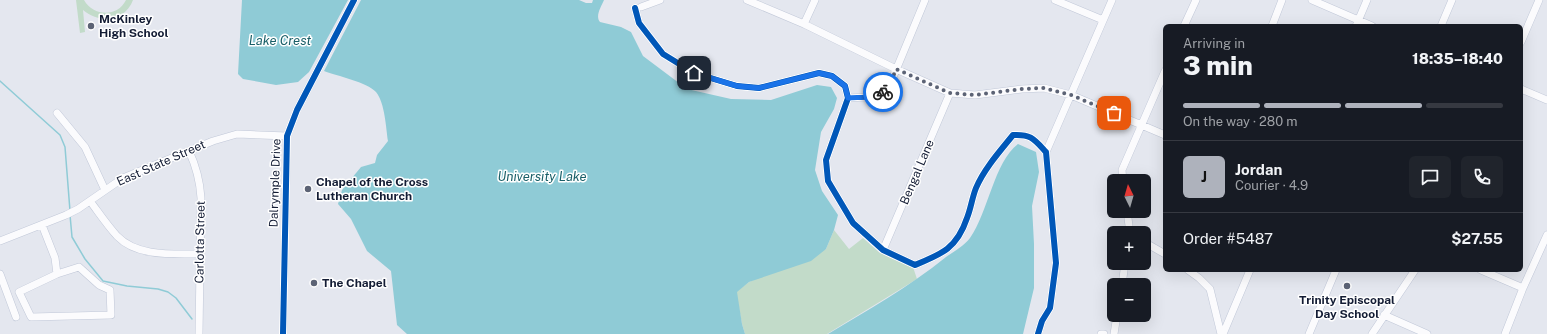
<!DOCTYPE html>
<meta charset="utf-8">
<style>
:root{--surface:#171b24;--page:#20242c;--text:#f1f3f6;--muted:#9ea1a6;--line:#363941;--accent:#aeb2bc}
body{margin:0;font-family:"Public Sans",sans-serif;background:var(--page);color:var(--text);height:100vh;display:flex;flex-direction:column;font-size:15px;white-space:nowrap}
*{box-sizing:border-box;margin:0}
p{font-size:13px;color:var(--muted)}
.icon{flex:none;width:22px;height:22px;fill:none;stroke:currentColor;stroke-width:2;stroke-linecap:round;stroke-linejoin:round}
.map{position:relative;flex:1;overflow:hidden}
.drawer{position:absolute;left:1163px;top:24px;width:360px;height:248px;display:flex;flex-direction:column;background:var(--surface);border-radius:6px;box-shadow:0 4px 16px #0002}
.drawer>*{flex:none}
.needle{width:26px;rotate:355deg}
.buttons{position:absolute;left:1107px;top:174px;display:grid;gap:8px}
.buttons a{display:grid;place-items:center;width:44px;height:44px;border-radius:6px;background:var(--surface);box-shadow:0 4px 16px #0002;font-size:20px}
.pin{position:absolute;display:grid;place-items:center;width:34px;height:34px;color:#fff;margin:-17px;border-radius:8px;box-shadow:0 2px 6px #0006}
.courier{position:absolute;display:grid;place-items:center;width:40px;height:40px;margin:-20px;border:3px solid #1a73e8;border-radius:50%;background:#fff;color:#222;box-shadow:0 1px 5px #0007}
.headline em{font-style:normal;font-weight:800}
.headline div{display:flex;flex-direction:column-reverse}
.headline{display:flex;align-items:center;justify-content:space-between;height:68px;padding:0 20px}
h1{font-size:26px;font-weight:800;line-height:30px}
.bar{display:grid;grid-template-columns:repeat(4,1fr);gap:6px 4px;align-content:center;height:48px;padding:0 20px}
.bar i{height:5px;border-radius:3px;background:var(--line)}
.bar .on{background:var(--accent)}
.bar p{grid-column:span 4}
.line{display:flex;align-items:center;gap:10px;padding:0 20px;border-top:1px solid var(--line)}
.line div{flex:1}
.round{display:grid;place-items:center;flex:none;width:42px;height:42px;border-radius:6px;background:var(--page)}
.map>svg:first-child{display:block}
.green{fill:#c2dbc9}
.water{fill:#8fcbd6}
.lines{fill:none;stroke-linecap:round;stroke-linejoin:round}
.stream{stroke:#8fcbd6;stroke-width:1.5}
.minor-casing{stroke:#c1c8d8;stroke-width:8}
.minor{stroke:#fbfbfd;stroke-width:7}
.cycleway-casing{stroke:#fff;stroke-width:8}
.cycleway{stroke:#0057b8;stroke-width:6}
.done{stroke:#5c6375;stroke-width:4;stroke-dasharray:0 7.2}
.route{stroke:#1a73e8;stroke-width:5}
.poi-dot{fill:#5c6375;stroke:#fff;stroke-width:1.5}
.labels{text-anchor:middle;stroke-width:3;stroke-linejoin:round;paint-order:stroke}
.poi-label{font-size:12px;font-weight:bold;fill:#131c34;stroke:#fff;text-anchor:start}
.street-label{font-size:12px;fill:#131c34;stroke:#fff}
.water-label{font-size:13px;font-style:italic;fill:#195f68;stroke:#fff}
</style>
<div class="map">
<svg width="1547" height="334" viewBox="0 0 1547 334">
<rect width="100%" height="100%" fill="#e4e7ef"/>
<path class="green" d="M 76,0 L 84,0 C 93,16 117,18 126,0 L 133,0 C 125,22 99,24 83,10 L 85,32 L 80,33 Z
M 834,230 L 849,249 L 863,238 L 880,253 L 913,267 L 917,279 L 827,334 L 745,334 L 742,324 L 736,292 L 749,282 L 826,249 Z"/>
<path class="water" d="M 242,0 L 348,0 L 309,72 L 298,82 L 276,85 L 243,79 L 238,74 Z
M 361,0 L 579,0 L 586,3 L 592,3 L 593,0 L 604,0 C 601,7 595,16 600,22 L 621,27 L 631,32 L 643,56 L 687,89 L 731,99 L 771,100 L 817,85 L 831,87 L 837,98 L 834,109 L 821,132 L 815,170 L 822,191 L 838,215 L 834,230 L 826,249 L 811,261 L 749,282 L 737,292 L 742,324 L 745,334 L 407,334 L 397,325 L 391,271 L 367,251 L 351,219 L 338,204 L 342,190 L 361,167 L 375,163 L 377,155 L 388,141 C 386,128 385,103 376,92 C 367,82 337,76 324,71 Z
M 1018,144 L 1036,152 L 1039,172 L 1032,206 L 1034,244 L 1034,288 L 1023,334 L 828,334 C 868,310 909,287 946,257 C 953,252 964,246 970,238 C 988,213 994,162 1018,144 Z"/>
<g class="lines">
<path class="stream" d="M 0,81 L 60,135 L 65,147 L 70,211
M 70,215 L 72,237 L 85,259 L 103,281 L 127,286 L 158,289 L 168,292 L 176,298 L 192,319"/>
<g class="minor-casing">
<path id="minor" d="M 747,0 L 804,24 L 896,69 L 950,93 L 975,95 L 1022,89 L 1044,88 L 1071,95 L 1165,135
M 1055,0 L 1103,20
M 1312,0 L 1372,26
M 641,7 L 660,0
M 635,8 L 639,23 L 663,54 L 694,73 L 737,86 L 759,88 L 819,73 L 832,76 L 845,86 L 848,98 L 826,160 L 828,181 L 853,223 L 883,250 L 915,265 C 942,254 957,248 967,218 C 971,208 972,198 976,188 C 984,169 1000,151 1013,135 C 1031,134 1034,139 1046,152 L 1056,263 L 1050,308 L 1042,321 L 1038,334
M 804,24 L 815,0
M 1184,26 L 1196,0
M 1272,26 L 1282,0
M 1356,26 L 1367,0
M 1441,26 L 1452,0
M 1521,42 L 1539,0
M 1521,89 L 1547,100
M 848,98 L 867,97 L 881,94 L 889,87 L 925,0
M 57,113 L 85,147 L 105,190
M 189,151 C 196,166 200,181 201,198 L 199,334
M 1046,152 L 1112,0
M 1123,181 L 1122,170 L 1165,71
M 90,201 C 99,213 107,225 117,236 C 137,257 173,254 200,254
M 1127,211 L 1130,233
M 42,225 L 55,258 L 57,274
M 0,241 L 66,215 L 78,209 L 123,178 L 213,141 L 237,134 L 287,136
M 1144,242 L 1165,254
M 883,250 L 950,93
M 79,267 L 99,285 L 110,290 L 111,315 L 31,317 L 19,292 L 57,274 Z
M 1188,270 L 1199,278 L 1210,289 L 1221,334
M 1481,270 L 1523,288
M 0,274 L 16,317
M 1122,285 L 1125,263
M 1384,315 L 1427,334
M 283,334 L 287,136 L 297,110 L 354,0
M 1101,334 L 1104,334
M 1114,334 L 1117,315
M 1223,334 L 1250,270
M 1309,334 L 1336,270
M 1372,334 L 1415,270
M 1505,334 L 1523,288 L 1547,235"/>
</g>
<use href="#minor" class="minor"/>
<g class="cycleway-casing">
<path id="cycleway" d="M 635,8 L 639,23 L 663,54 L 694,73 L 737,86 L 759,88 L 819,73 L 832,76 L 845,86 L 848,98 L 826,160 L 828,181 L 853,223 L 883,250 L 915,265 C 942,254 957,248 967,218 C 971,208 972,198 976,188 C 984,169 1000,151 1013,135 C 1031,134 1034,139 1046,152 L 1056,263 L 1050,308 L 1042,321 L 1038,334
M 283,334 L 287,136 L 297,110 L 354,0"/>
</g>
<use href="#cycleway" class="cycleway"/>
</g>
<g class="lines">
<path class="done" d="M 883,92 L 889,87 L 896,69 L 950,93 L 975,95 L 1022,89 L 1044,88 L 1071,95 L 1114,113"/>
<path class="route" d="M 694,73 L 737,86 L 759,88 L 819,73 L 832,76 L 845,86 L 848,98 C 859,97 875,99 883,92"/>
</g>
<g class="poi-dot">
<circle cx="91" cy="26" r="4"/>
<circle cx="308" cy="189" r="4"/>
<circle cx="314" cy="283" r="4"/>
<circle cx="1347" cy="286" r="4"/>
</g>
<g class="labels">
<g class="poi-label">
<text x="99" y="23">McKinley<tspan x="99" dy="14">High School</tspan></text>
<text x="316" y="186">Chapel of the Cross<tspan x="316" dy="14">Lutheran Church</tspan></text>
<text x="322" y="287">The Chapel</text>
<text x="1347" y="304" text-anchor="middle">Trinity Episcopal<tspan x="1347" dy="14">Day School</tspan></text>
</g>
<g class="street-label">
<text transform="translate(161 163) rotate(-24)" y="4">East State Street</text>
<text transform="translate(917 172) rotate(-67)" y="4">Bengal Lane</text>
<text transform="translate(275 183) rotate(-88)" y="4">Dalrymple Drive</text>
<text transform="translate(200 242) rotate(-89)" y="4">Carlotta Street</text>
</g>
<g class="water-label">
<text x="280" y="45">Lake Crest</text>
<text x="542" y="181">University Lake</text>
</g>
</g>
</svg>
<div class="buttons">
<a><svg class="needle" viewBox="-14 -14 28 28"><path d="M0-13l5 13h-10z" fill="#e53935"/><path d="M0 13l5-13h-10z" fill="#9ea1a6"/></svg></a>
<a>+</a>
<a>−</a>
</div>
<div class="pin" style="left:1114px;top:113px;background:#ea580c"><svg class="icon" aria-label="bag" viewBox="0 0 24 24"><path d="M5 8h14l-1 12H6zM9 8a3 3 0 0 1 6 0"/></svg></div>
<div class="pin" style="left:694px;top:73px;background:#1f2937"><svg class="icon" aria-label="home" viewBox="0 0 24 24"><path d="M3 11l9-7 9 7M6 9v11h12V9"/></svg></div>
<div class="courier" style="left:883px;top:92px"><svg class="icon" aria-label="bike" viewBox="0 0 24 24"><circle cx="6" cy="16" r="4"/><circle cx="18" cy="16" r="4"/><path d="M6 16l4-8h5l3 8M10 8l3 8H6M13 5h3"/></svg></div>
<section class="drawer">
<div class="headline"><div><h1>3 min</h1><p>Arriving in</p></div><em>18:35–18:40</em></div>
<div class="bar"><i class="on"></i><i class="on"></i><i class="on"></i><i></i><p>On the way · 280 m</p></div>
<div class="line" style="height:72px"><b class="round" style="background:var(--accent);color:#111">J</b><div><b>Jordan</b><p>Courier · 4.9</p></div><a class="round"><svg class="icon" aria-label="chat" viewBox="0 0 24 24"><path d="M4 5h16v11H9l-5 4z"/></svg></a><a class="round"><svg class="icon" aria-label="phone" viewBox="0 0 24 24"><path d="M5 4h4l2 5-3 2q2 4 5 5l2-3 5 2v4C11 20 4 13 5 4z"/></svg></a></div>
<div class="line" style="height:52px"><div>Order #5487</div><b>$27.55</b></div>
</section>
</div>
